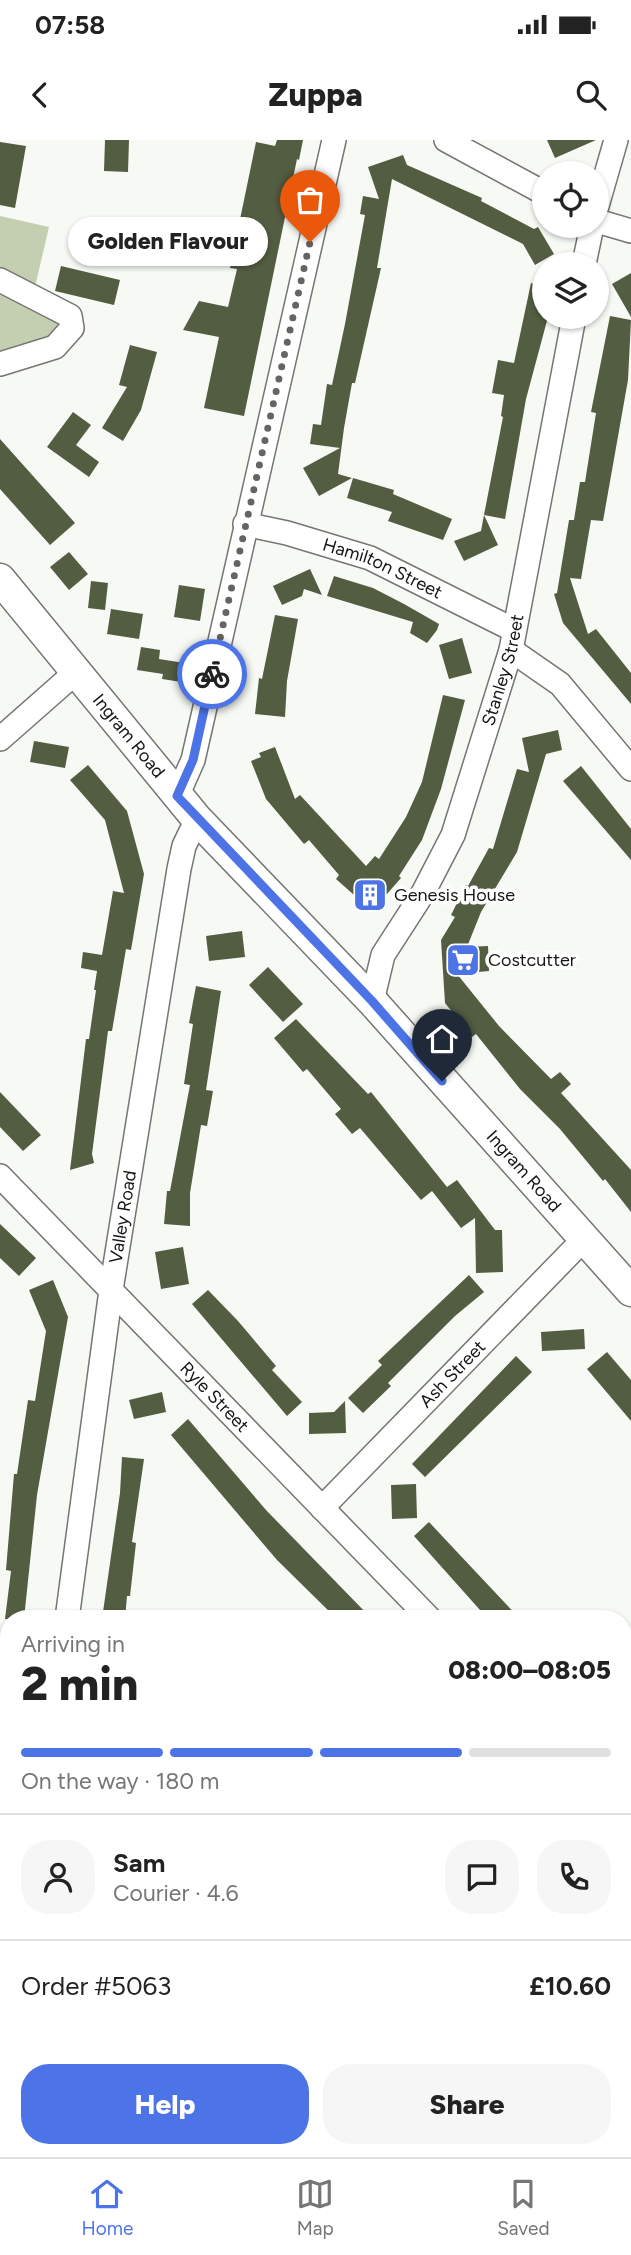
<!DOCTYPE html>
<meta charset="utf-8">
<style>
:root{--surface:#fff;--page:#f6f6f6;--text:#222;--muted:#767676;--line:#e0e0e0;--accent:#4c74e7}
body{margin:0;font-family:Figtree,sans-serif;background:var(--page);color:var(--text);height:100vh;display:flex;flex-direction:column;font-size:26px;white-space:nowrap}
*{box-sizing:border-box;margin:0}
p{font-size:23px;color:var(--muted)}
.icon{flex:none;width:38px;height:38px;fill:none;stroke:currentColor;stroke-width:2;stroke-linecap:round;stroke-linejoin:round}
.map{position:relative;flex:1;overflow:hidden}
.panel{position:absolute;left:0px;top:1470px;width:632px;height:548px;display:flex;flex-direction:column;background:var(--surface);border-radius:28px 28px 0 0;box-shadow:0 2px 5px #0004}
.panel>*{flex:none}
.controls{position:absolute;left:532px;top:21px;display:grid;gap:14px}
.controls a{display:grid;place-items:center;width:77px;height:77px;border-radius:50%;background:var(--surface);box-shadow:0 2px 5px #0004;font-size:35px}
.pin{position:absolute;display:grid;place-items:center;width:60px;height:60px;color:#fff;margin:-72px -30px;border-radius:50% 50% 50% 0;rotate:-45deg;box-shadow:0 0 7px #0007}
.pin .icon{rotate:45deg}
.courier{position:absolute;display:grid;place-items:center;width:70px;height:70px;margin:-35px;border:5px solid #4c74e7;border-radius:50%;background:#fff;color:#222;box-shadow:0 2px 9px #0007}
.bubble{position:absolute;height:49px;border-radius:24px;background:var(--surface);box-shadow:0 2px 5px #0004;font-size:23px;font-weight:800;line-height:49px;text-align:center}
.headline em{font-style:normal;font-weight:800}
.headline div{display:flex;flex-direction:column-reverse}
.headline{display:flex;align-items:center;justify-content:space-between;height:119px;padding:0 21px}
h1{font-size:46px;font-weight:800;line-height:52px}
.bar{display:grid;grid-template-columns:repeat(4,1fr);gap:10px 7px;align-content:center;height:84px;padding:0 21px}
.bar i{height:9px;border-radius:5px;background:var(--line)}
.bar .active{background:var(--accent)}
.bar p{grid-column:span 4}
.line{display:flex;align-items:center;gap:18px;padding:0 21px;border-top:2px solid var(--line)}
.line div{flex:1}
.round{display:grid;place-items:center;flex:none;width:74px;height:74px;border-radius:28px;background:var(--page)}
.cta{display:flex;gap:14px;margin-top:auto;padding:14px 21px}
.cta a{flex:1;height:80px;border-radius:28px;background:var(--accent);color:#fff;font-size:28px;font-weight:800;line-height:80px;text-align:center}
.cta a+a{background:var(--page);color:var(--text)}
.status{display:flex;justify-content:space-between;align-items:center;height:49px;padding:0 35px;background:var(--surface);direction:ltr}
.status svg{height:19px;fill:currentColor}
header{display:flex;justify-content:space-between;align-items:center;height:91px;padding:0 21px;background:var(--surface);font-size:32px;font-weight:800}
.tabs{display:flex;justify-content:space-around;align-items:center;height:98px;border-top:2px solid var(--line);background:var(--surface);font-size:19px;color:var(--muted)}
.tabs a{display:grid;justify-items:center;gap:4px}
.tabs .active{color:var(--accent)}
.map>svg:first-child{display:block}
.green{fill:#c4cfb1}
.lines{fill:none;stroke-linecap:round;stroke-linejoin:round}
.canal{stroke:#96a2bf;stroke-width:21}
.building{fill:#535d41}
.minor-casing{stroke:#757673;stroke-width:26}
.tertiary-casing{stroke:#757673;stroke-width:33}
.minor{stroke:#fff;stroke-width:23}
.tertiary{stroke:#fff;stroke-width:30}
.done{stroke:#646563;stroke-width:7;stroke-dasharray:0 12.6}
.route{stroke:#4c74e7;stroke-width:9}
.labels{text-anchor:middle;stroke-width:7;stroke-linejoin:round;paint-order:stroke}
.street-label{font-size:18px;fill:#151614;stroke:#fff}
.poi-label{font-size:18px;fill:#151614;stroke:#fff;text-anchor:start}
</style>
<div class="status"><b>07:58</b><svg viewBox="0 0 49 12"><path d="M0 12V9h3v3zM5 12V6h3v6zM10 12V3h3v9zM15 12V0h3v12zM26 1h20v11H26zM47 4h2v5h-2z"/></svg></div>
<header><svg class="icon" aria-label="back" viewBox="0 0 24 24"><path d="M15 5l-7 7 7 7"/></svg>Zuppa<svg class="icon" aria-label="search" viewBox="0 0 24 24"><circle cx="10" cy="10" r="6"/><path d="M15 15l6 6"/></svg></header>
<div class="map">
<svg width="631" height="2017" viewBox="0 0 631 2017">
<rect width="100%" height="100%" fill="#f7f9f5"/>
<path class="green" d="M 0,76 L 49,87 L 35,147 L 0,130 Z
M 0,150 L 58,179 L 59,189 L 51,199 L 0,217 Z"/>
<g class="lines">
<path class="canal" d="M 0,1971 L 9,1983
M 28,2009 L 34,2017"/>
</g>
<path class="building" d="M 105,0 L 129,0 L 128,32 L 104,31 Z
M 277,0 L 303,0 L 299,20 L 297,19 L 244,276 L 204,268 L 219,197 L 183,190 L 199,161 L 228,167 L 237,129 L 230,128 L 256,2 L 275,6 Z
M 547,0 L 596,0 L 555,18 Z
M 0,2 L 26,6 L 15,68 L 0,65 Z
M 403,15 L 407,25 L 482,58 L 481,61 L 534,89 L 538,87 L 554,114 L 535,125 L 523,104 L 392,39 L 377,128 L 381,128 L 355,243 L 352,243 L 344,288 L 338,334 L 352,338 L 319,356 L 303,328 L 340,308 L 310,304 L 313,284 L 321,285 L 327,244 L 332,245 L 345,184 L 365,75 L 360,74 L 363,56 L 379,59 L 368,27 Z
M 61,126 L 120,140 L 114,165 L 55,151 Z
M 631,133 L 631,177 L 612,144 Z
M 531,143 L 544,146 L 544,177 L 548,177 L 526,259 L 505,379 L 484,375 L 503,277 L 501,276 L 504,255 L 492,253 L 498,220 L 514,223 Z
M 610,176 L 631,180 L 628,240 L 603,381 L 591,380 L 581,439 L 570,438 L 588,494 L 596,489 L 631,533 L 631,564 L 563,483 L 554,454 L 557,453 L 569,380 L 574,380 L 580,342 L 585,342 L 596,273 L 591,272 Z
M 130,205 L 157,212 L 141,270 L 123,301 L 102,288 L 127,247 L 119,245 Z
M 73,272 L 91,285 L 76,305 L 99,322 L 89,337 L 47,307 Z
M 0,299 L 75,383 L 50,405 L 0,349 Z
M 353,338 L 394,350 L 393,354 L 452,379 L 443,400 L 388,381 L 392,372 L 347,358 Z
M 484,375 L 498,405 L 464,421 L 454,401 L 481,391 Z
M 69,412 L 88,434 L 69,450 L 50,427 Z
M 310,429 L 322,455 L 304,449 L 302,456 L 282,465 L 273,446 Z
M 334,436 L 373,448 L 404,464 L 439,484 L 437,490 L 427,503 L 410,493 L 413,482 L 327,456 Z
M 91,441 L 108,443 L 105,470 L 88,468 Z
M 179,445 L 205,449 L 200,481 L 174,477 Z
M 111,469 L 143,474 L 139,499 L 107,494 Z
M 275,475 L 298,479 L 287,541 L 285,577 L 255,574 L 259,538 L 262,539 Z
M 462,498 L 472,533 L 449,539 L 439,505 Z
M 141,507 L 160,510 L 159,519 L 191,524 L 188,543 L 162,539 L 163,534 L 137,530 Z
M 443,555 L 465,560 L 441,649 L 422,700 L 399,736 L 401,738 L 372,771 L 336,739 L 339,735 L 309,700 L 304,704 L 266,659 L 251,621 L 261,617 L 259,613 L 275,607 L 295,659 L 300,655 L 366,726 L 375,716 L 379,719 L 406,677 L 422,642 Z
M 558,590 L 562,610 L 546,614 L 517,712 L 481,772 L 467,807 L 488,806 L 489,831 L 457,834 L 499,886 L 551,939 L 560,932 L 571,944 L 561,953 L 631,1030 L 631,1072 L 605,1039 L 603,1041 L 560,989 L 520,949 L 476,894 L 472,897 L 445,863 L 441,800 L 455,777 L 451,775 L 466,745 L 468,746 L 489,708 L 493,709 L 517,629 L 529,632 L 522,598 Z
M 34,601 L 69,607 L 65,628 L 30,622 Z
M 88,625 L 127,671 L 144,734 L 131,810 L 126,809 L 112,891 L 108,891 L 92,1014 L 94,1023 L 70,1030 L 86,899 L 89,899 L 96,850 L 94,850 L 97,831 L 81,828 L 83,812 L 102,815 L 113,751 L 124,753 L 105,680 L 70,640 Z
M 581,626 L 631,689 L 631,720 L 563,641 Z
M 242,791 L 245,817 L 209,821 L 206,796 Z
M 268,827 L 303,864 L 283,882 L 249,845 Z
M 196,846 L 221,851 L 206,950 L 213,951 L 207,986 L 201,985 L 190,1053 L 190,1086 L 164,1084 L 167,1051 L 170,1051 L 190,945 L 184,944 L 193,884 L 189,883 Z
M 296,879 L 368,954 L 371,952 L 447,1047 L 457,1040 L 495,1090 L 502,1090 L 503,1132 L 476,1133 L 475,1078 L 461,1088 L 432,1051 L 421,1060 L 360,988 L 352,994 L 335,974 L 341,969 L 307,929 L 303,932 L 274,898 Z
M 0,952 L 41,995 L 23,1011 L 0,987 Z
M 0,1084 L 36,1118 L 19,1136 L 0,1118 Z
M 183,1107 L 189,1144 L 161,1149 L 155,1112 Z
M 469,1135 L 484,1152 L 455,1176 L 388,1243 L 391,1246 L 363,1273 L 348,1258 L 382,1225 L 378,1221 Z
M 53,1140 L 68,1177 L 37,1355 L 24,1479 L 5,1479 L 11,1431 L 6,1430 L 14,1334 L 17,1334 L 28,1260 L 35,1261 L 46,1191 L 29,1150 Z
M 208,1150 L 238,1181 L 276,1226 L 272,1230 L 302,1262 L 287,1276 L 192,1164 Z
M 584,1189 L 585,1209 L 542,1211 L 541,1192 Z
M 607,1212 L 631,1240 L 631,1281 L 587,1229 Z
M 516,1216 L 532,1232 L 425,1337 L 412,1324 Z
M 162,1252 L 166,1272 L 134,1279 L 129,1260 Z
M 345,1261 L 346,1293 L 309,1294 L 309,1273 L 334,1272 Z
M 188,1279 L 266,1370 L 372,1479 L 337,1479 L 277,1420 L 171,1295 Z
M 122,1317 L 144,1319 L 132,1402 L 136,1403 L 130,1456 L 127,1456 L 125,1479 L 102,1479 L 120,1353 Z
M 416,1344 L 417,1378 L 392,1379 L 391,1345 Z
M 429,1382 L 458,1413 L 520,1479 L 488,1479 L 414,1396 Z"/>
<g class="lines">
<g class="minor-casing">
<g id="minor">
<path d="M 446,0 L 544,53"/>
<path d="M 597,66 L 616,0"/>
<path d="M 597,81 L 631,91"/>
<path d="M 584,124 L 592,86"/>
<path d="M 0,140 L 70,176 L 72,188 L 55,207 L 0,224"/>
<path id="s1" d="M 245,384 L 287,393 L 370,418 L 514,490"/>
<path d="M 511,510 L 560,544 L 631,629"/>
<path d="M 0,599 L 75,533"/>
<path d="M 177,656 L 193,620 L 334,0"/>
<path id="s2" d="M 372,861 L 383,815 L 423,753 L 453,695 L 511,510 L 574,177"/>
<path id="s3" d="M 0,1036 L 430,1479"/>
<path id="s4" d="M 322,1368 L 583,1100"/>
<path id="s5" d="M 67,1479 L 111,1150 L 179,729 L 184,706 L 197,679"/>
<path d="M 0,1583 L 9,1586"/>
<path d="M 623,1643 L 631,1647"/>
<path d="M 370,2017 L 373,2009"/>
</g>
</g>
<g class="tertiary-casing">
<g id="tertiary">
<path id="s6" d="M 0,439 L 197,679 L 372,861 L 631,1151"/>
</g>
</g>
<use href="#minor" class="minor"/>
<use href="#tertiary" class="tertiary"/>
</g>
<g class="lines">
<path class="done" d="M 212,534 L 310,102"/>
<path class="route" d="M 212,534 L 193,620 L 177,656 L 372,861 L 442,941"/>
</g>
<defs>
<g id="building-square" transform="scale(1.75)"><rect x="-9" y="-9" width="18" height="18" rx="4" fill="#4c74e7" stroke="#fff"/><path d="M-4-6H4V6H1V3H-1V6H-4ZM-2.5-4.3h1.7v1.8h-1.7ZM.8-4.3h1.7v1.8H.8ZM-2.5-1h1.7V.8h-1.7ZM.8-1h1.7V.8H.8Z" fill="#fff"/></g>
<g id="supermarket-square" transform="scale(1.75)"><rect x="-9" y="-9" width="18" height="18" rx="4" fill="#4c74e7" stroke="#fff"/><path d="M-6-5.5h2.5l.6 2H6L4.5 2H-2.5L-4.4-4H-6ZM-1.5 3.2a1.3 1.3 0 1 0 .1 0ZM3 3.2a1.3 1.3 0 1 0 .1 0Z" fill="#fff"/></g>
</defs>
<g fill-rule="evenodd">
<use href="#building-square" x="370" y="755"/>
<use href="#supermarket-square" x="463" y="820"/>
</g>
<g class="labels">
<g class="street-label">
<text dy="6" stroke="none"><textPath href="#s1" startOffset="145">Hamilton Street</textPath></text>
<text dy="6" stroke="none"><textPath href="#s2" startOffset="359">Stanley Street</textPath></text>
<text dy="6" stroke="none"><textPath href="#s6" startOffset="203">Ingram Road</textPath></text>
<text dy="6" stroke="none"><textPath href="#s6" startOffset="791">Ingram Road</textPath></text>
<text dy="6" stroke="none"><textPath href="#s5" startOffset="406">Valley Road</textPath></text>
<text dy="6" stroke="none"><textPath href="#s4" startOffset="187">Ash Street</textPath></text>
<text dy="6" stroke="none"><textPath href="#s3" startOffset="308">Ryle Street</textPath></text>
</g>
<g class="poi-label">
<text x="394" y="761">Genesis House</text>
<text x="488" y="826">Costcutter</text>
</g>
</g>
</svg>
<div class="controls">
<a><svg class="icon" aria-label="locate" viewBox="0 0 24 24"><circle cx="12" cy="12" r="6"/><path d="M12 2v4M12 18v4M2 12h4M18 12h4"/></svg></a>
<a><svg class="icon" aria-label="layers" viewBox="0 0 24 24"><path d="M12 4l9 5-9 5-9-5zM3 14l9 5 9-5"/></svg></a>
</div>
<div class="pin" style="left:310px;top:102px;background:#ea580c"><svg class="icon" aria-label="bag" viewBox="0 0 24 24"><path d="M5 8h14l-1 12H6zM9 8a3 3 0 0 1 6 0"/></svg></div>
<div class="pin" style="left:442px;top:941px;background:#1f2937"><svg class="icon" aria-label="home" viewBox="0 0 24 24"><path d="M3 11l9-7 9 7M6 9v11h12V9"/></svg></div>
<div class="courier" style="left:212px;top:534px"><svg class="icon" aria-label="bike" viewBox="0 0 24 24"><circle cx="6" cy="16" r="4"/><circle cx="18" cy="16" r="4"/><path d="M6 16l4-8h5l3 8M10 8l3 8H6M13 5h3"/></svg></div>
<div class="bubble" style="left:68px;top:77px;width:200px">Golden Flavour</div>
<section class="panel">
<div class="headline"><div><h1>2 min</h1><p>Arriving in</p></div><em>08:00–08:05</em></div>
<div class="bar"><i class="active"></i><i class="active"></i><i class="active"></i><i></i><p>On the way · 180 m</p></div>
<div class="line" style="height:126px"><a class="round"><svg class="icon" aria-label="person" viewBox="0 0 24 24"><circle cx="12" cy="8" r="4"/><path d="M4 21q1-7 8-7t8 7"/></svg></a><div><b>Sam</b><p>Courier · 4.6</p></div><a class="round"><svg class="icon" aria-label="chat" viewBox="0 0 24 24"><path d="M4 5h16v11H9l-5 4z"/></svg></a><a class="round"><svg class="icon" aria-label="phone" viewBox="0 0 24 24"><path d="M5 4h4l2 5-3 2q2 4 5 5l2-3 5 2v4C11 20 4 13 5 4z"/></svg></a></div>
<div class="line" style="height:91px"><div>Order #5063</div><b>£10.60</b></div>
<div class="cta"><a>Help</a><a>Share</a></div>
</section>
</div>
<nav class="tabs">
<a class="active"><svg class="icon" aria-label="home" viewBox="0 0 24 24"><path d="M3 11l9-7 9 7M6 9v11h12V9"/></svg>Home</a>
<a><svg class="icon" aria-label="map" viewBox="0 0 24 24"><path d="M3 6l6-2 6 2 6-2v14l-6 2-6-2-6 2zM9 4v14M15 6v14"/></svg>Map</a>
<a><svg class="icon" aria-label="saved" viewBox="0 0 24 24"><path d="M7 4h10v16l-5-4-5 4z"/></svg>Saved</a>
</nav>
